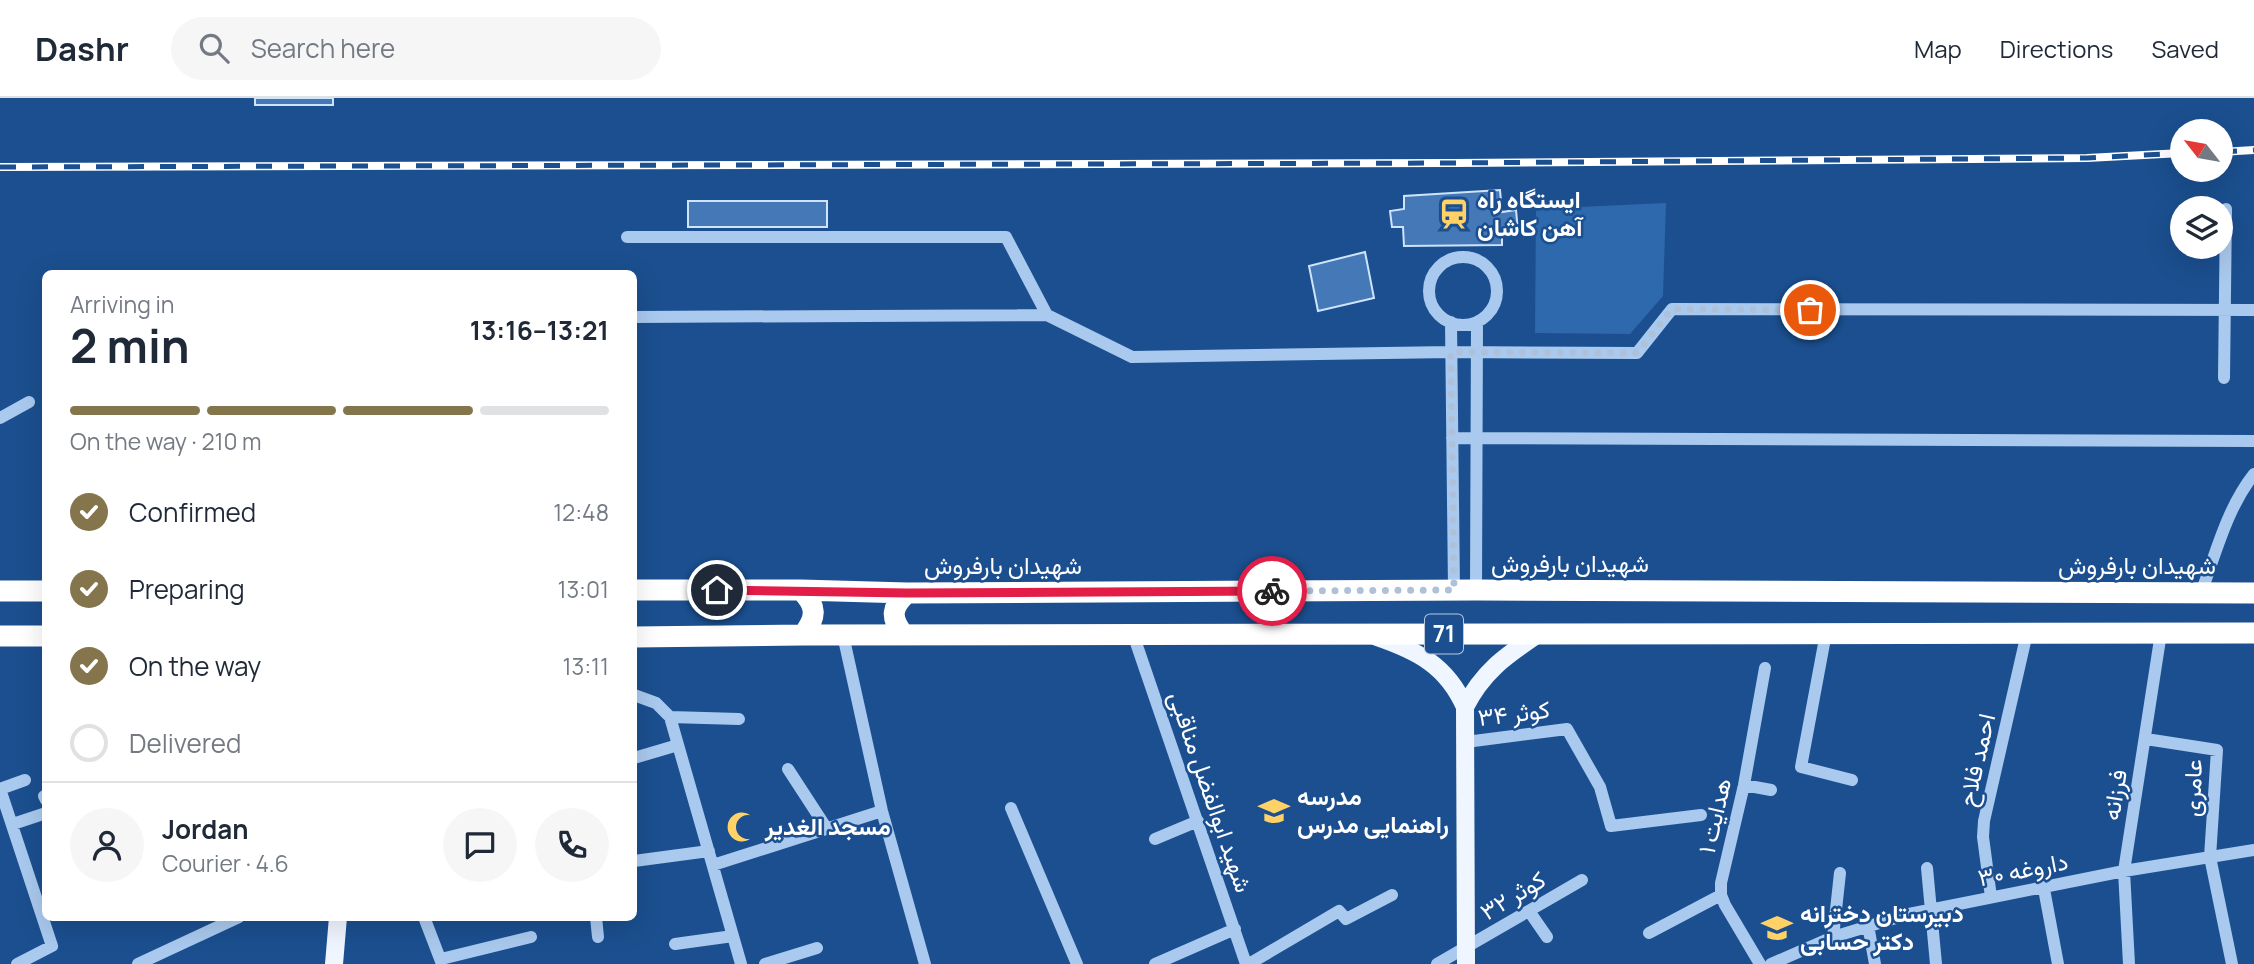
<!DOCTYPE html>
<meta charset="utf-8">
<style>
:root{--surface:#fff;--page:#f6f6f7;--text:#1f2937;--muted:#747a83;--line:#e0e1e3;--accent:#84754c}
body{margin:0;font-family:Manrope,Vazirmatn,sans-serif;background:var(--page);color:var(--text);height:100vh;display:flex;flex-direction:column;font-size:26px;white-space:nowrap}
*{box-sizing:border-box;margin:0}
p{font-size:23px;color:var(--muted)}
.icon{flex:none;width:38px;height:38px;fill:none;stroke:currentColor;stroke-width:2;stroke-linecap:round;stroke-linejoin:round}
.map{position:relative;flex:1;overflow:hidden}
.drawer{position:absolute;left:42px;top:172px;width:595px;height:651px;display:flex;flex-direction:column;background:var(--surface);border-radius:10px;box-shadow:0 7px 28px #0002}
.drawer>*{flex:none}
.needle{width:46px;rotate:301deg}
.controls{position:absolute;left:2170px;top:21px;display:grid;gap:14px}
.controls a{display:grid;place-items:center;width:63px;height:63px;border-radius:50%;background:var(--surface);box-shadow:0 7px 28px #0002;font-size:35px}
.pin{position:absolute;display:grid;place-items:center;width:60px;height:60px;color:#fff;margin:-30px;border:4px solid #fff;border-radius:50%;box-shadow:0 2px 7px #0007}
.courier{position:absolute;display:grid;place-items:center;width:70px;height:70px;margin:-35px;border:5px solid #e11d48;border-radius:50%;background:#fff;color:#222;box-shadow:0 2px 9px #0007}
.overview em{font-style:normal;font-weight:700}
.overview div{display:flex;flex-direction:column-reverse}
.overview{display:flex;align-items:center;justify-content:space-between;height:119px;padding:0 28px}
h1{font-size:46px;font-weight:700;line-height:52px}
.bar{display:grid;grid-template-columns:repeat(4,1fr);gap:10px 7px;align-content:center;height:84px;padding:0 28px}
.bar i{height:9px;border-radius:5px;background:var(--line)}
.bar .current{background:var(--accent)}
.bar p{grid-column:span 4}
.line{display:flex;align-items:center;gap:18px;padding:0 28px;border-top:2px solid var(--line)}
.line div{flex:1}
.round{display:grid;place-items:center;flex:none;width:74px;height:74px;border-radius:37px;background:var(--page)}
ol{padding:0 28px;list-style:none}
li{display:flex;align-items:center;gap:21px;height:77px}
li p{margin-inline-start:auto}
li .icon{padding:7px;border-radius:50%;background:var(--accent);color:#fff;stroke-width:4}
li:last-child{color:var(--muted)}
li i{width:38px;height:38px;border:4px solid var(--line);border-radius:50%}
header{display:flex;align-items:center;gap:42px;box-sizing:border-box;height:98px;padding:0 35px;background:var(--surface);border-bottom:2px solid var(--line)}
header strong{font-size:33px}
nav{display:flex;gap:38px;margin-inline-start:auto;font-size:24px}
.search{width:490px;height:63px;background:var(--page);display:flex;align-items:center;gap:18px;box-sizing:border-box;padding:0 24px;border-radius:38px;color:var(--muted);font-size:26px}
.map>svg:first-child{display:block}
.green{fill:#2e69ad}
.building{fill:#4478b7;stroke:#cfe3fa;stroke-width:2}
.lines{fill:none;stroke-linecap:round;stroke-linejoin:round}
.minor{stroke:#a9c9ee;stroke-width:12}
.major{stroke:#f0f6ff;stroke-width:18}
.highway{stroke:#fff;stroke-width:21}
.rail-casing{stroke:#fff;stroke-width:8}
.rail{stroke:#1b4f8f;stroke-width:5;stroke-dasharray:16;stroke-linecap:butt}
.done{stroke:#afc1d8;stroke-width:7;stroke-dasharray:0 12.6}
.route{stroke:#e11d48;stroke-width:9}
.labels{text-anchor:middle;stroke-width:5;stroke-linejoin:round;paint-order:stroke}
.shield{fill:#1b4f8f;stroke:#bbcadd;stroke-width:2}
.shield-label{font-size:23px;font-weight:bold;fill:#fff}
.poi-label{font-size:24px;font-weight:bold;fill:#fff;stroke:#1b4f8f;text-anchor:start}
.street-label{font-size:24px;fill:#fff;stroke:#1b4f8f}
</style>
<header>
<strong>Dashr</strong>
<div class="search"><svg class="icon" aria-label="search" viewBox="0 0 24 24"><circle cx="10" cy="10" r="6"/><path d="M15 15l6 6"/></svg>Search here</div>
<nav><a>Map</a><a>Directions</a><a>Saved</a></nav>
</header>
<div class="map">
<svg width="2254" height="866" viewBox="0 0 2254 866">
<rect width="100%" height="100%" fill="#1b4f8f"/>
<path class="green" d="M 1666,105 L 1663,198 L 1630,236 L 1535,235 L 1536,111 Z"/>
<path class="building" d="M 255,0 L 333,0 L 333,7 L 255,7 Z
M 1500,92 L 1502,114 L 1516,112 L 1518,133 L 1502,134 L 1502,147 L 1404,148 L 1403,129 L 1392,129 L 1390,113 L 1404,111 L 1404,98 Z
M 688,103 L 827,103 L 827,129 L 688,129 Z
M 1365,154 L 1374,200 L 1318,213 L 1309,168 Z"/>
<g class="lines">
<path class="minor" d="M 627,139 L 1006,139 L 1047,217 L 1132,259 L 1451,254 L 1637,255 L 1672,211 L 2254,212
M1429 193a34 34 0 1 1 68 0a34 34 0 1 1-68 0Z
M 634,219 L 1047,217
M 1451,224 L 1454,492
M 2224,280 L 2226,111
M 0,320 L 29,304
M 1452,340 L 2254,343
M 1476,492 L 1477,224
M 2201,495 C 2216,455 2227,410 2254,376
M 1826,535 L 1801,669 L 1852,682
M 1133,536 L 1246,866
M 843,537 L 882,713 L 925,866
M 634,597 L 656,605 L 670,619 L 741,866
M 670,619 L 739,621
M 2146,641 L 2217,652 L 2210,759 L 2232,866
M 1466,644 L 1567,631 L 1600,689 L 1611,728 L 1701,717
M 634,660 L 678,647
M 788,671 L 827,731
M 1744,687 L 1771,692
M 0,691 L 52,848 L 17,866
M 0,691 L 25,682
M 44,698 L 46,702
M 1011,710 L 1077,866
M 13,726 L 46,715
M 1155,741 L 1198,723
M 634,763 L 709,753
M 713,767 L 882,713
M 1927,770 L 1936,866
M 2044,791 L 2058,866
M 1991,799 L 1983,739 L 1984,723 L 2027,535
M 1529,813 L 1547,839
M 424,819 L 442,866
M 596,819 L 598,839
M 1868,827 L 1875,866
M 1649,835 L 1721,797
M 1833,839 L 1840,775
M 675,846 L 733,838
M 441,861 L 531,839
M 138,866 L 239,819
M 765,866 L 817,850
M 1155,866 L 1235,831
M 1249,866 L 1339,813 L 1346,821 L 1392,797
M 1437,866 L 1582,782
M 1760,866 L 1725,807 L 1721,797 L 1721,785 L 1744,687 L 1765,570
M 1771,866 L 1833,839 L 1909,816 L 2124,773 L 2254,752
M 2129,866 L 2124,773 L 2161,535"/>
<path class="major" d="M 1377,539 C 1418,553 1447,568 1465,609 L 1466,866
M 1465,609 C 1483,573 1506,558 1538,536
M 334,866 L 338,819"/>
<path class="highway" d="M 634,492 L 801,492 L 907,495 L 1476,492 L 2254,495
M 801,492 C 817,508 817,519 803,537
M 0,493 L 46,493
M 904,537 C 890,520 891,509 907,495
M 0,538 L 46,538
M 634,539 L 803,537 L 2254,535"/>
<g class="rail-casing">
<path id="rail" d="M 2221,54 L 2254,52
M 0,69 L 1454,65 L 2087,60 L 2182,55"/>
</g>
<use href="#rail" class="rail"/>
</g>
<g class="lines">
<path class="done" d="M 1272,493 L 1454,492 L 1451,254 L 1637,255 L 1672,211 L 1810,212"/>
<path class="route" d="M 717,492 L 907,495 L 1272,493"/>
</g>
<defs>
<g id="station-bare" transform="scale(2.415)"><path d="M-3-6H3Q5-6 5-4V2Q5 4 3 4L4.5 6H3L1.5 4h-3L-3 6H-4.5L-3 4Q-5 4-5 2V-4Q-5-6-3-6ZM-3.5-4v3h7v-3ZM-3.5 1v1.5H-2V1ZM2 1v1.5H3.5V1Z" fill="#ffd166" stroke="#1b4f8f" stroke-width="2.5" paint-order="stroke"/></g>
<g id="school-bare" transform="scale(2.415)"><path d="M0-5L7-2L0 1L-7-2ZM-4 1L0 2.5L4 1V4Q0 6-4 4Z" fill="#ffd166" stroke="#1b4f8f" stroke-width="2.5" paint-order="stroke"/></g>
<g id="mosque-bare" transform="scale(2.415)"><path d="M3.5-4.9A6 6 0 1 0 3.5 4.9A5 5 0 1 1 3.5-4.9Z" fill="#ffd166" stroke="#1b4f8f" stroke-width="2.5" paint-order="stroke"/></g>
</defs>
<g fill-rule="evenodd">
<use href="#station-bare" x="1454" y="116"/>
<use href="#school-bare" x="1274" y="713"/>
<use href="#mosque-bare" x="742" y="729"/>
<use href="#school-bare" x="1777" y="830"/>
</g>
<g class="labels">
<rect class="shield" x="1425" y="516.5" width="38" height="39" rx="5"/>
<g class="shield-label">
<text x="1444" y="544">71</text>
</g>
<g class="poi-label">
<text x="1477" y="110">ایستگاه راه<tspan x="1477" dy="28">آهن کاشان</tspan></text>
<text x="1297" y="707">مدرسه<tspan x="1297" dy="28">راهنمایی مدرس</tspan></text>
<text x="765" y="737">مسجد الغدیر</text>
<text x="1800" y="824">دبیرستان دخترانه<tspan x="1800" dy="28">دکتر حسابی</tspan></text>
</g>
<g class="street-label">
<text x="1570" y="474">شهیدان بارفروش</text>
<text x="1003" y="476">شهیدان بارفروش</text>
<text x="2137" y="476">شهیدان بارفروش</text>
<text transform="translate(1514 616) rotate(-7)" y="8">کوثر ۳۴</text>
<text transform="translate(1977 662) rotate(-77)" y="8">احمد فلاح</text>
<text transform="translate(2193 690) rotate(-88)" y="8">عامری</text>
<text transform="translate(1210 694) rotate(71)" y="8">شهید ابوالفضل مناقبی</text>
<text transform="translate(2115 697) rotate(-81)" y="8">فرزانه</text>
<text transform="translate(1715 718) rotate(-77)" y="8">هدایت ۱</text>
<text transform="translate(2023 772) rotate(-11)" y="8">داروغه ۳۰</text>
<text transform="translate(1513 798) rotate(-31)" y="8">کوثر ۳۲</text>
</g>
</g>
</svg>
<div class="controls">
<a><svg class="needle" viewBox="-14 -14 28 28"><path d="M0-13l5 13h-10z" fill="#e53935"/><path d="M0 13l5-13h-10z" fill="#747a83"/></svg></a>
<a><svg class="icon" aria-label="layers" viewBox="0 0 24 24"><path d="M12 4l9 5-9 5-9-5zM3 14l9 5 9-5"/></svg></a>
</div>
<div class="pin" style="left:1810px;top:212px;background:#ea580c"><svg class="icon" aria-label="bag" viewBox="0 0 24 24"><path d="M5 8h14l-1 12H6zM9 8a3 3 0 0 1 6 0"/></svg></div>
<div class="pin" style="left:717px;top:492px;background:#1f2937"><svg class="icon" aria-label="home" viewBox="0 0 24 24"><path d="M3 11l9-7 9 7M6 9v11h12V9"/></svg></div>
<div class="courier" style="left:1272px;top:493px"><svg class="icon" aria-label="bike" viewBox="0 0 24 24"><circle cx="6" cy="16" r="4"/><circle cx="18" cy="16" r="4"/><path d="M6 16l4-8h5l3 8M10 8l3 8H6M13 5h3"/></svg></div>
<section class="drawer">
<div class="overview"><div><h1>2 min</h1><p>Arriving in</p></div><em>13:16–13:21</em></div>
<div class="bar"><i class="current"></i><i class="current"></i><i class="current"></i><i></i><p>On the way · 210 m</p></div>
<ol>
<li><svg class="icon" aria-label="check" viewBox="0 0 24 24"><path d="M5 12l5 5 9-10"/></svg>Confirmed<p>12:48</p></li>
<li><svg class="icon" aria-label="check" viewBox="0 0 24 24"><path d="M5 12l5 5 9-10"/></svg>Preparing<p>13:01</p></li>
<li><svg class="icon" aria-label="check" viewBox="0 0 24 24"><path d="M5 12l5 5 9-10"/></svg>On the way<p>13:11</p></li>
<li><i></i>Delivered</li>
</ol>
<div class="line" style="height:126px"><a class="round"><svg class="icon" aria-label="person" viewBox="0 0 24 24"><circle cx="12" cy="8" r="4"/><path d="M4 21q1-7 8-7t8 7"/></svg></a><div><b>Jordan</b><p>Courier · 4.6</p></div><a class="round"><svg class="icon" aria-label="chat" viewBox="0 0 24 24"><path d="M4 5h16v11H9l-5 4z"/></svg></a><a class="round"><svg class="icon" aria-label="phone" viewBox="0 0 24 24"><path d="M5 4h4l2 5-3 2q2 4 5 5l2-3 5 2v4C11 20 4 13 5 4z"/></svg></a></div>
</section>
</div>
